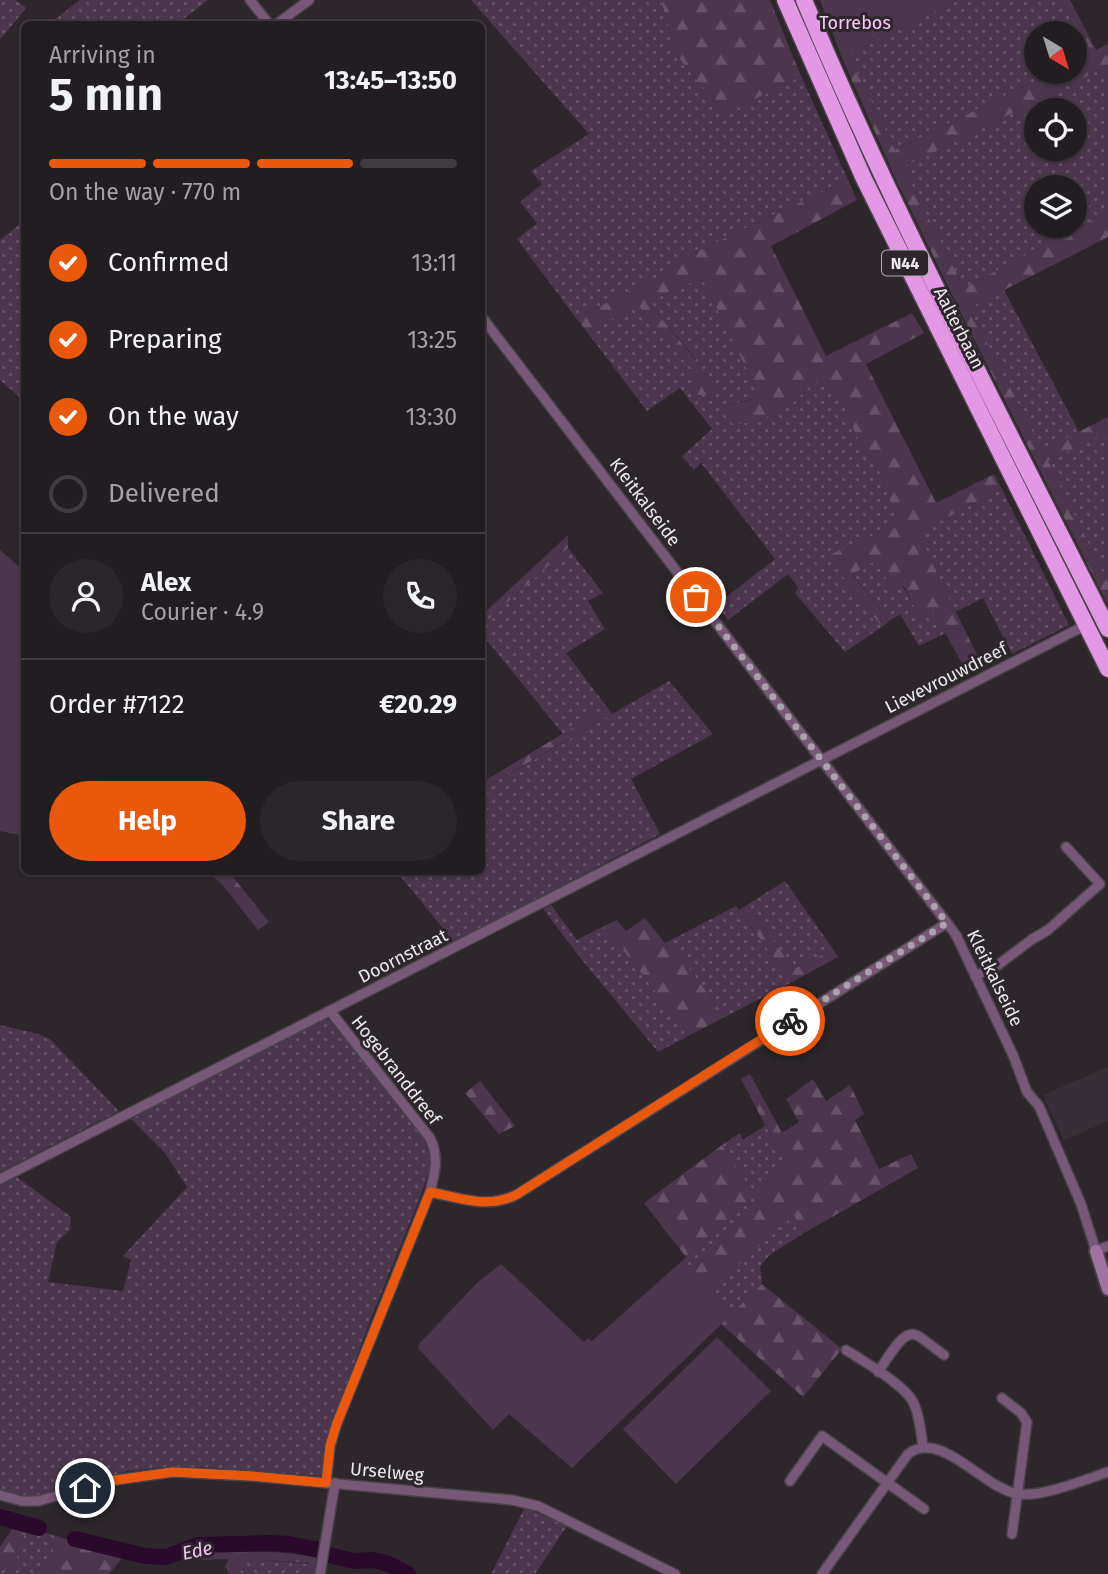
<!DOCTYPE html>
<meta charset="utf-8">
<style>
:root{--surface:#221d21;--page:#2a262a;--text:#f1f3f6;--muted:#a2a2a5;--line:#3f3b3f;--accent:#ea580c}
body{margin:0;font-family:"Fira Sans",sans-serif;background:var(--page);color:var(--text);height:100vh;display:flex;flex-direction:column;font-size:26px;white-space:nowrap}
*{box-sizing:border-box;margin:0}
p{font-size:23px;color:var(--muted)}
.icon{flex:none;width:38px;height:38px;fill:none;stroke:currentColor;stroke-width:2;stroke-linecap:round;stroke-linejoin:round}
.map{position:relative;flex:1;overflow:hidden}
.side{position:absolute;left:21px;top:21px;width:464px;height:854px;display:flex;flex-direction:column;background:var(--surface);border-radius:10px;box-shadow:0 2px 5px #0004,0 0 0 2px var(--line)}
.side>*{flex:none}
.needle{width:46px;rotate:142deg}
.fabs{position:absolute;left:1024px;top:21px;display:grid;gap:14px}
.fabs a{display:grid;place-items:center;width:63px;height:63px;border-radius:50%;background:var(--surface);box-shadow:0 2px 5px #0004,0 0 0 2px var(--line);font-size:35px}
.pin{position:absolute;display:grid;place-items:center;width:60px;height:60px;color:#fff;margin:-30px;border:4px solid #fff;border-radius:50%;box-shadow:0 2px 7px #0007}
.courier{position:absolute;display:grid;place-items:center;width:70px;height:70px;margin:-35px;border:5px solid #ea580c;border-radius:50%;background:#fff;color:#222;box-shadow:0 2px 9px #0007}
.overview em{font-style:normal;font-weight:700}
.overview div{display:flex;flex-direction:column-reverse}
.overview{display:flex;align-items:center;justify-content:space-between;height:119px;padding:0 28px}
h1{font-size:46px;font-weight:700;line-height:52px}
.bar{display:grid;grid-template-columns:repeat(4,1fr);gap:10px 7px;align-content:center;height:84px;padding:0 28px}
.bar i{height:9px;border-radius:5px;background:var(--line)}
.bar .on{background:var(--accent)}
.bar p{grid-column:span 4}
.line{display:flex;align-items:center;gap:18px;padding:0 28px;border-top:2px solid var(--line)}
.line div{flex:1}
.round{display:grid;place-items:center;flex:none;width:74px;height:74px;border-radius:37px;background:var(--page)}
ol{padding:0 28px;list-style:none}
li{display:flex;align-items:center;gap:21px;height:77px}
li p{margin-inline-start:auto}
li .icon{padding:7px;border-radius:50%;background:var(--accent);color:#fff;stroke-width:4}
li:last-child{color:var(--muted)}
li i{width:38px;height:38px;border:4px solid var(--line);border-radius:50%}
.cta{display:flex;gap:14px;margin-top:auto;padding:14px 28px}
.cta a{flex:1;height:80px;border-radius:42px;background:var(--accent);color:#fff;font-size:28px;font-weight:700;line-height:80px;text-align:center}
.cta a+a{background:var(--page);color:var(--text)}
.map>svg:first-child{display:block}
.built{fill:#382e38}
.grass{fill:url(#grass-dots);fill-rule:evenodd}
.forest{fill:url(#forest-firs)}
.park{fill:#4c364d}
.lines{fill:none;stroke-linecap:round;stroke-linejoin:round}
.river{stroke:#2b092c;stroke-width:16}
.street-casing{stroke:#484247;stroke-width:12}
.secondary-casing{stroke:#484247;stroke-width:16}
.highway-casing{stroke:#484247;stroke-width:19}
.street{stroke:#775877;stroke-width:9}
.secondary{stroke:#a372a4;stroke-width:12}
.highway{stroke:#e497e5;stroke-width:16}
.done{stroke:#a9a4a9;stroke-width:7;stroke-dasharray:0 12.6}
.route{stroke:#ea580c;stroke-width:9}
.labels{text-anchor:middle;stroke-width:6;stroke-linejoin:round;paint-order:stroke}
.shield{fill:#2d272c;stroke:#b3aeb2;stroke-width:2}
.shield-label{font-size:16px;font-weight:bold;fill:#ece8ec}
.park-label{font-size:18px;fill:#f9c8f9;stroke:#2d272c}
.street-label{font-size:18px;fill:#ece8ec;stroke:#2d272c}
.water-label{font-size:19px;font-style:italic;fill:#fcbefc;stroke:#2d272c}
</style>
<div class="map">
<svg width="1108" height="1574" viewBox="0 0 1108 1574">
<defs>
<pattern id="grass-dots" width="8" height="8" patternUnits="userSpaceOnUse" patternTransform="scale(1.75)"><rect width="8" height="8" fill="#4c364d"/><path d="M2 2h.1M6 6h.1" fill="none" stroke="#665367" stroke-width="1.8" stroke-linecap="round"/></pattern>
<pattern id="forest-firs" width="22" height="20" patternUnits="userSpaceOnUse" patternTransform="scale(1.75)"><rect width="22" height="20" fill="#4c364d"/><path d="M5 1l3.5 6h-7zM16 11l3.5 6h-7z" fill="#665367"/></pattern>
</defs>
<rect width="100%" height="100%" fill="#2d272c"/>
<path class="built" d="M 1108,1067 L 1108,1121 L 1064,1140 L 1043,1095 Z"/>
<path class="grass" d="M 0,0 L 16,0 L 26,8 L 0,40 Z
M 80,0 L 208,0 L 177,24 L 49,24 Z
M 471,0 L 661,0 L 677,56 L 725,114 L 801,76 L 848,180 L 674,262 L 671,271 L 576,318 L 517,239 L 537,223 L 520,202 L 542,184 L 531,171 L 589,134 Z
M 957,0 L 1061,0 L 1088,54 L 1075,61 L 1074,33 L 1036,33 L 1036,72 L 1053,72 L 895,150 L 848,54 Z
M 1108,66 L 1108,212 L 964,288 L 902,166 ZM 1036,110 L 1074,110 L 1074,149 L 1036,149 ZM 1036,187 L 1074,187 L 1074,226 L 1036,226 Z
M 24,221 L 24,401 L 0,380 L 0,240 Z
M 702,278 L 759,394 L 756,398 L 729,405 L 760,420 L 791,404 L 815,381 L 824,379 L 843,402 L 855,433 L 879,470 L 898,524 L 828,556 L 882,627 L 845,652 L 795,593 L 798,587 L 788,574 L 728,620 L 716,605 L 775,559 L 701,463 L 694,470 L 682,456 L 712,429 L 680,388 L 647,411 L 587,332 L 639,305 L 678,355 L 692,368 L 695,379 L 696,395 L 705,394 L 713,390 L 695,358 L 648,302 Z
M 1004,290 L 1079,432 L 1042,451 L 969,308 Z
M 1108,432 L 1108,583 L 1047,461 Z
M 1002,489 L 1069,625 L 1012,654 L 983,598 L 955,612 L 917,533 Z
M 568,548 L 603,593 L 588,601 L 605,629 L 566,653 L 607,707 L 563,734 L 481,633 L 481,626 Z
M 877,560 L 892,590 L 902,585 L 920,617 L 933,611 L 946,633 L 919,646 L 900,614 L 889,621 L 852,573 Z
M 669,681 L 713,734 L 631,779 L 660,834 L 454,942 L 397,872 L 481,872 L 481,799 L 489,794 L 485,788 Z
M 785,881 L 833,949 L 796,968 L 793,967 L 747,905 Z
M 551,905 L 577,940 L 604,926 L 690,1035 L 658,1052 L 582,960 L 543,909 Z
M 736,906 L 792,982 L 725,1017 L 669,941 Z
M 326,1019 L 331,1021 L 423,1137 L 431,1150 L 431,1165 L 419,1200 L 371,1318 L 325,1445 L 322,1476 L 204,1467 L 165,1467 L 128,1471 L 38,1496 L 13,1494 L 0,1490 L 0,1185 L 17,1177 L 71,1217 L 70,1230 L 57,1242 L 48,1282 L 123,1291 L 131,1260 L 123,1256 L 187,1187 L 165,1153 L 131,1119 L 320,1020 Z
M 0,1025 L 39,1034 L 50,1039 L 119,1111 L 0,1172 Z
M 766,1125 L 786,1165 L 763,1184 L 761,1205 L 692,1270 L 683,1260 L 754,1195 L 722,1145 L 740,1133 L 743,1140 Z
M 794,1214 L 804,1233 L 771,1254 L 760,1266 L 762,1284 L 733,1313 L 711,1290 Z
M 525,1507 L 567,1526 L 535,1574 L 491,1574 Z
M 16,1523 L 62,1538 L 35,1574 L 0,1574 L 0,1568 L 9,1565 L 17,1557 L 16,1551 L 25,1533 L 12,1528 Z
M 251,1559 L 310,1564 L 309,1574 L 238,1574 Z"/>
<path class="forest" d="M 661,0 L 770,0 L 801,76 L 725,114 L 677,56 Z
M 1061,0 L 1070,0 L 1096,50 L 1108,44 L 1108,66 L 903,167 L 964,288 L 1108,212 L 1108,237 L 969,308 L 1042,450 L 1108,417 L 1108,432 L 1048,461 L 1108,583 L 1108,605 L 961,313 L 894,175 L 842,58 L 848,54 L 895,150 L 1053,72 L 1074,72 L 1075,61 L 1088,54 Z
M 848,180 L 857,200 L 771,246 L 826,356 L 912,313 L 924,333 L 866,364 L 936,503 L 994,474 L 1002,489 L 917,533 L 981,663 L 966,671 L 934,612 L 920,618 L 903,585 L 892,590 L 877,560 L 852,574 L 889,621 L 882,627 L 827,556 L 898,524 L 879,470 L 855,433 L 843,402 L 824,379 C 809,382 802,396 790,405 C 773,416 753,424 733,424 L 727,419 L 727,408 C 736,400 751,404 759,394 L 702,278 L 648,302 L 712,380 L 714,386 L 713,390 L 705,395 L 696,395 L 691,391 L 692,383 L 695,379 L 691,368 L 678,355 L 639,306 L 587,332 L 576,318 L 671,271 L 674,262 Z
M 568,535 L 568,548 L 481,626 L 481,616 Z
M 607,707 L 612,714 L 486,787 L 489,794 L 481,799 L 481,783 Z
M 198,872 L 229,872 L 269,922 L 258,930 L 222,884 L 215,878 Z
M 747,905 L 793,967 L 796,968 L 833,949 L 838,957 L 792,982 L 739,910 Z
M 645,918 L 665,943 L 669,941 L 725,1017 L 690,1035 L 604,926 L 617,920 L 626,931 Z
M 750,1074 L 782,1133 L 799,1122 L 786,1099 L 813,1079 L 826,1101 L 850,1085 L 864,1114 L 855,1120 L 879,1169 L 911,1154 L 918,1168 L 804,1233 L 794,1215 L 711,1290 L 692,1270 L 760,1206 L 755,1195 L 686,1257 L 644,1203 L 722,1145 L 754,1194 L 773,1175 L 786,1165 L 741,1079 Z
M 480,1081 L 515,1126 L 499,1134 L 465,1093 Z
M 762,1284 L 842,1349 L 803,1397 L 721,1324 Z
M 12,1529 L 26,1533 L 16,1550 L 19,1564 L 14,1568 L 9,1565 L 0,1568 L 0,1547 Z
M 62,1538 L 126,1553 L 109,1574 L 35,1574 Z
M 209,1552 C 244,1552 282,1550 316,1558 L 315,1574 L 309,1574 L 309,1563 L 251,1559 L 238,1574 L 227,1574 L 228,1571 L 225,1567 L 229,1559 L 195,1560 L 192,1558 L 194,1554 Z"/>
<path class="park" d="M 820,0 L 957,0 L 842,58 Z
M 0,550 L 24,571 L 24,836 L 0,831 Z
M 683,1260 L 733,1313 L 572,1468 L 509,1414 L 493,1430 L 418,1348 L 420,1343 L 477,1283 L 501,1264 L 584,1342 L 588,1338 L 592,1341 Z
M 717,1337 L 771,1391 L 676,1484 L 623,1429 Z"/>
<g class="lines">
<path class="river" d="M 0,1517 L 39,1528
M 75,1539 L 145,1556 L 166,1557 L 198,1545 L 270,1543 L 289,1544 L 320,1550
M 328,1555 L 354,1561 L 372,1560 L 383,1562 L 393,1566 L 408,1574"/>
<g class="street-casing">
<path id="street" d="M 250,0 L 269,24
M 277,24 L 309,0
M 481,316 L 730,641 L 947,923 L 956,935 L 1013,1055 L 1027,1092 L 1039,1106 L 1081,1204 L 1096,1251 L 1108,1246
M 975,976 L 998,965 L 1031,940 L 1048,930 L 1100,884 L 1066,847
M 0,1179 L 1086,625
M 430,1192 C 460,1198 487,1209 516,1195 L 947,923
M 846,1350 C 863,1361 907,1386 914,1404 C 920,1417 921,1433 923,1447
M 878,1372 C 884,1364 899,1337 909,1335 C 914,1333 916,1335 920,1337 L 944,1355
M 1002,1398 L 1021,1413 L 1027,1422 L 1012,1534
M 790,1481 L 822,1436 L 924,1509
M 326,1483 L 330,1446 L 337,1423 L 430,1192 C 435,1173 439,1157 430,1138 L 330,1011
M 0,1495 L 22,1501 L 38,1501 L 109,1481 L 173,1472 L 251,1476 L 512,1500 L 538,1506 L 675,1574
M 320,1574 L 335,1483
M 822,1574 L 908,1454 C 941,1428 984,1490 1019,1494 C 1043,1497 1084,1480 1108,1472"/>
</g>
<g class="secondary-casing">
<path id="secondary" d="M 1096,1251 L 1108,1289"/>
</g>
<g class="highway-casing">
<path id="highway" d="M 785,0 L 864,179 L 1108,669
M 804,0 C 894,215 1004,421 1108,629"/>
</g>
<use href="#street" class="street"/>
<use href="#secondary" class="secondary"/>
<use href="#highway" class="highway"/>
</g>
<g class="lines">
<path class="done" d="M 696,597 L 947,923 L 790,1021"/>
<path class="route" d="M 85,1488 L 109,1481 L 173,1472 L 251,1476 L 326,1483 L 330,1446 L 337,1423 L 430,1192 C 461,1198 485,1209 516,1195 L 790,1021"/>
</g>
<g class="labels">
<rect class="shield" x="882" y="250.5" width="46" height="25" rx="5"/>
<g class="shield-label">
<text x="905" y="269">N44</text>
</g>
<g class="park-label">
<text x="855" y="29">Torrebos</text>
</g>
<g class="street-label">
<text transform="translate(959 328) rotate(63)" y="6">Aalterbaan</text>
<text transform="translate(645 502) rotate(53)" y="6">Kleitkalseide</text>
<text transform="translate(946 678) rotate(-27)" y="6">Lievevrouwdreef</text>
<text transform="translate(403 956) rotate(-27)" y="6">Doornstraat</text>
<text transform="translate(995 978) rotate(64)" y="6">Kleitkalseide</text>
<text transform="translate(396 1070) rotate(52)" y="6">Hogebranddreef</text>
<text transform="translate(387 1472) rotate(5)" y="6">Urselweg</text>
</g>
<g class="water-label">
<text transform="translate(197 1550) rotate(-12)" y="7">Ede</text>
</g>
</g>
</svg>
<div class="fabs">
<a><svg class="needle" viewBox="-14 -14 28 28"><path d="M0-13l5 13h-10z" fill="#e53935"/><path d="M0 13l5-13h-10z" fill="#a2a2a5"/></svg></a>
<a><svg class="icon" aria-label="locate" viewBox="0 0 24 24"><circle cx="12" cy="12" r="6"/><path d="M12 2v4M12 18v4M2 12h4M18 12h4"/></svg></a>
<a><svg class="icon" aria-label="layers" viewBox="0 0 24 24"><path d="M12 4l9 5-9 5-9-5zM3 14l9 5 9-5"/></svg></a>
</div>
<div class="pin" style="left:696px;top:597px;background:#ea580c"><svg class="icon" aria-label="bag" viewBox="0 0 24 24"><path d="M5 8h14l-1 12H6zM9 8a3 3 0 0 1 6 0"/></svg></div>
<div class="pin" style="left:85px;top:1488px;background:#1f2937"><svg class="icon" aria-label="home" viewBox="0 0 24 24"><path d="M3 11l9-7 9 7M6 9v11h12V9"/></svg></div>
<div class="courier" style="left:790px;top:1021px"><svg class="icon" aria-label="bike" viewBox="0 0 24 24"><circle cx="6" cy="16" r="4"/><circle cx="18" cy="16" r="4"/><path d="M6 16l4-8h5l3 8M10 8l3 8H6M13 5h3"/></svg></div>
<section class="side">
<div class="overview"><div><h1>5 min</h1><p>Arriving in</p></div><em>13:45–13:50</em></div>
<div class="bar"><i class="on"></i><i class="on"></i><i class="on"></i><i></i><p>On the way · 770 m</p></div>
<ol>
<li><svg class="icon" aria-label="check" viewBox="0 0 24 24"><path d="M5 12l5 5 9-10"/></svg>Confirmed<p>13:11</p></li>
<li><svg class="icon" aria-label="check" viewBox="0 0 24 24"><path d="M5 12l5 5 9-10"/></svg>Preparing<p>13:25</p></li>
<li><svg class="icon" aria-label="check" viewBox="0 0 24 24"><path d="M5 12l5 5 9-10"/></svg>On the way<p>13:30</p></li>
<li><i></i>Delivered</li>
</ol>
<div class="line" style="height:126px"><a class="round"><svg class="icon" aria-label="person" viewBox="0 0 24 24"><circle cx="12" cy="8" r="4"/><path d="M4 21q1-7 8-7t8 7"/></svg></a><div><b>Alex</b><p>Courier · 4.9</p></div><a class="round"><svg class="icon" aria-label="phone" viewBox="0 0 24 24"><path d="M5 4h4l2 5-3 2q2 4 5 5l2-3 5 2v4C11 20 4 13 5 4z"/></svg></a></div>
<div class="line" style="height:91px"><div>Order #7122</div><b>€20.29</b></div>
<div class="cta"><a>Help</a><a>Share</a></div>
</section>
</div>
